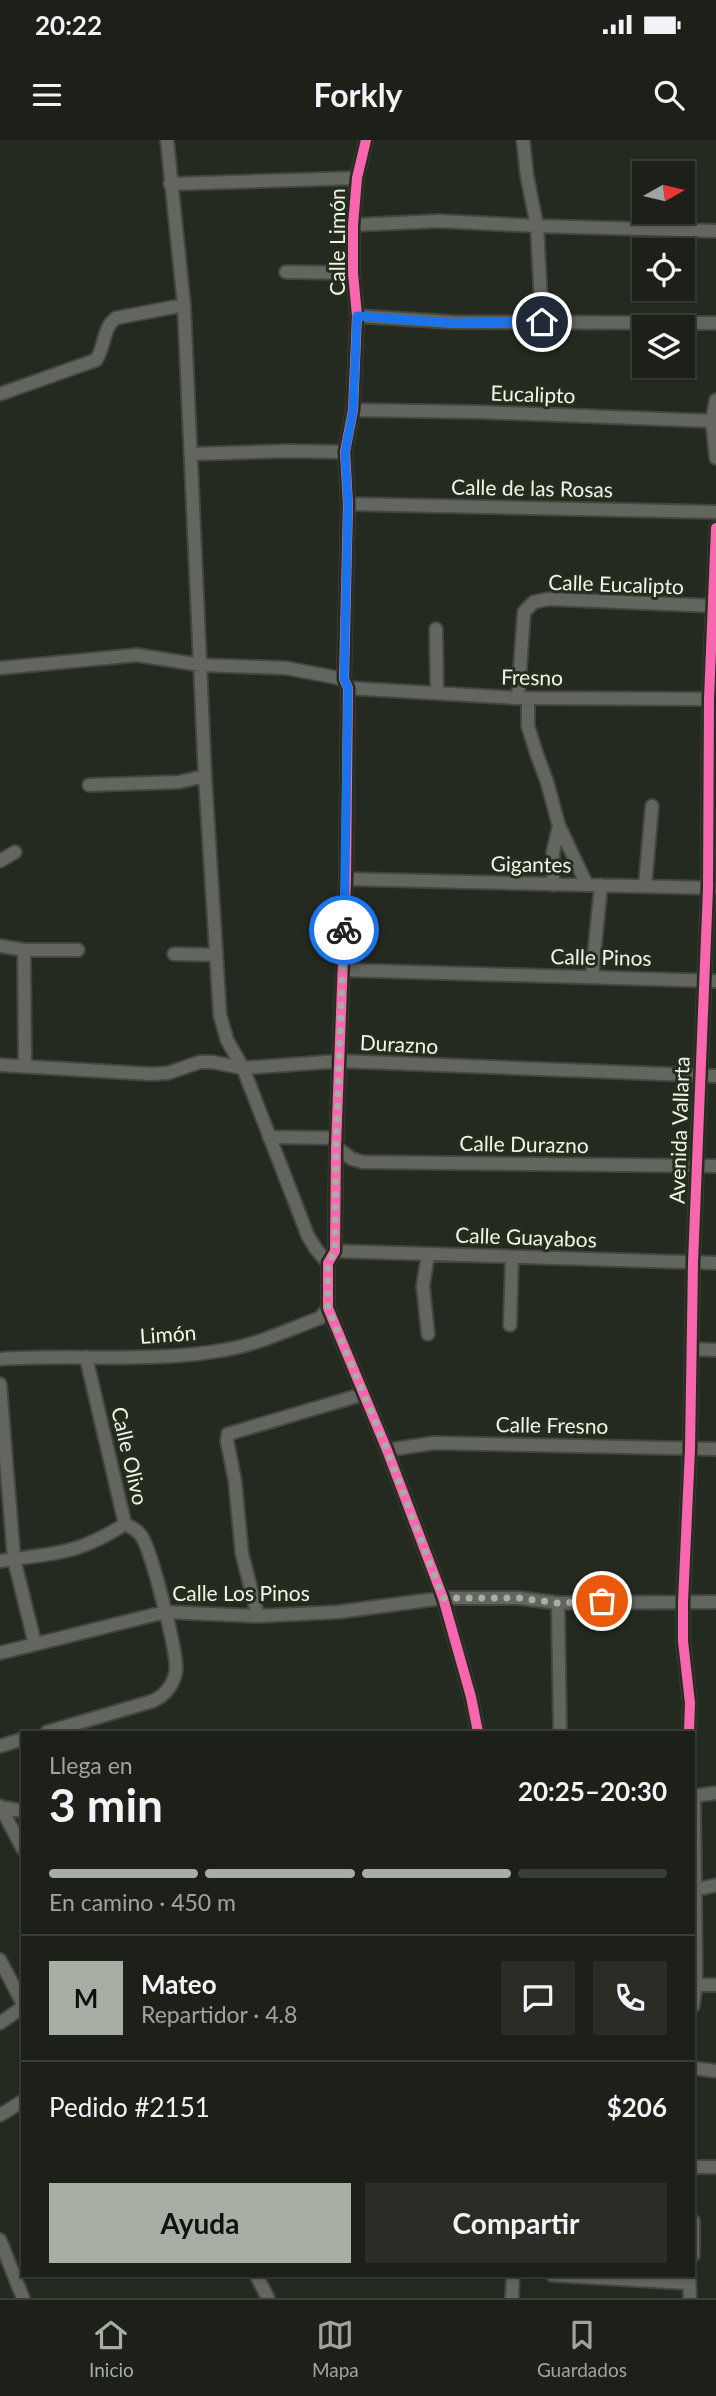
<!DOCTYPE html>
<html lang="es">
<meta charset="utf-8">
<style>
:root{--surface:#1c2019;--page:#292d26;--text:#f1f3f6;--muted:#a0a3a2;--line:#3a3e38;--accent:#a8aea4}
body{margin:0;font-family:Lato,sans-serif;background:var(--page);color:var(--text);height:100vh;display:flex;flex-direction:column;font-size:26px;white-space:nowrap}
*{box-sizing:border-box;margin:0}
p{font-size:23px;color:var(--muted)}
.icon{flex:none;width:38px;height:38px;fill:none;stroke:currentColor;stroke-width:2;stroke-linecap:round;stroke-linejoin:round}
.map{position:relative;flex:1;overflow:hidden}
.sheet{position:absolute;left:21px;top:1591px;width:674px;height:546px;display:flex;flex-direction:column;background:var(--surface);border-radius:0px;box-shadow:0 2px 5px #0004,0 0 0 2px var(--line)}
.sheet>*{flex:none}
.needle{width:46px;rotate:82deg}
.buttons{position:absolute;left:632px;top:21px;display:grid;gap:14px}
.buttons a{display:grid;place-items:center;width:63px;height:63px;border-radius:0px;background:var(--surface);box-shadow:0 2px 5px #0004,0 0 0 2px var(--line);font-size:35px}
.pin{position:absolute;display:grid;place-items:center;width:60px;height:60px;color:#fff;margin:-30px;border:4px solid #fff;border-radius:50%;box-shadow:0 2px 7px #0007}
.courier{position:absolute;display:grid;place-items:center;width:70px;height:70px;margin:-35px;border:5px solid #1a73e8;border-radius:50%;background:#fff;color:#222;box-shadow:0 2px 9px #0007}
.summary em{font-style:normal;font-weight:700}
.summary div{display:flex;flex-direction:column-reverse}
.summary{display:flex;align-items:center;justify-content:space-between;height:119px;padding:0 28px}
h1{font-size:46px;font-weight:700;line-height:52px}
.bar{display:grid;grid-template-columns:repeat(4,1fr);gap:10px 7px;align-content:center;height:84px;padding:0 28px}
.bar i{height:9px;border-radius:5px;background:var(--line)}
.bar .on{background:var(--accent)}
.bar p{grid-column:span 4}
.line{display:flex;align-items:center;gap:18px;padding:0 28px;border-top:2px solid var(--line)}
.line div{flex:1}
.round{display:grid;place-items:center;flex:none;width:74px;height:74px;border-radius:0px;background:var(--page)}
.action{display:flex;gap:14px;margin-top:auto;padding:14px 28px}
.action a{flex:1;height:80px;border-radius:0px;background:var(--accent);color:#111;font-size:28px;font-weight:700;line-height:80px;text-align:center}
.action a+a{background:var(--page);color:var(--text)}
.status{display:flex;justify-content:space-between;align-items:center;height:49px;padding:0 35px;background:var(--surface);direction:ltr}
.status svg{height:19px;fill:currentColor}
header{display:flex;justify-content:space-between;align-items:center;height:91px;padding:0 28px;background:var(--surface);font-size:32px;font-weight:700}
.dock{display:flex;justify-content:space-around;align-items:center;height:98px;border-top:2px solid var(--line);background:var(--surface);font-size:19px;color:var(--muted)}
.dock a{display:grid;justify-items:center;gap:4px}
.dock .on{color:var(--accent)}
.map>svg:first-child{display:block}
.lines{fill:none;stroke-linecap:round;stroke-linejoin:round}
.street-casing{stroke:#434740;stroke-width:16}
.street{stroke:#62665f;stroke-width:12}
.cycleway-casing{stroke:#252e1d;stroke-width:15}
.cycleway{stroke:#f766af;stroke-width:10}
.done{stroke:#a8aea4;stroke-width:7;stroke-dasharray:0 12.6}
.route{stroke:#1a73e8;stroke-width:9}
.labels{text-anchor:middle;stroke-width:6;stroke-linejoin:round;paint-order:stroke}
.street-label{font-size:21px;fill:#eff5ea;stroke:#252e1d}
</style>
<div class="status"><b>20:22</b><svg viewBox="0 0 49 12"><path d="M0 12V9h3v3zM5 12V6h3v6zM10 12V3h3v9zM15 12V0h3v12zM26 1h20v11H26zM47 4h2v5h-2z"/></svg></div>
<header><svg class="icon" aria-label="menu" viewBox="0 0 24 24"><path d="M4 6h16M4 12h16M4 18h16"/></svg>Forkly<svg class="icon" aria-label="search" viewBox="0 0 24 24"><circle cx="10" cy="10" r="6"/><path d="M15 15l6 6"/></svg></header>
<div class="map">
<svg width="716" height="2158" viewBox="0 0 716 2158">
<rect width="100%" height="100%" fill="#252a21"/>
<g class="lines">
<g class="street-casing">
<path id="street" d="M 167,0 L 184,165 L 205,636 L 220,875 L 227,900 L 243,928 L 308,1096 L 316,1109 L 328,1123
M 366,0 L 357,38 L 353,85 L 353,133 L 357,176 L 353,270 L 345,312 L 348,364 L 344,539 L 348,548 L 346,739 L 336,1007 L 335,1111 L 328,1123 L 328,1168 L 387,1310 L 443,1458 L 471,1557 L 478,1592
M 523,0 L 527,36 L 537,86 L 542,182
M 170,44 L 357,38
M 353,85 L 439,81 L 537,86 L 716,91
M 286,132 L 353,133
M 357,176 L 451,182 L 716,183
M 0,254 L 96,220 C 105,207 103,187 116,178 L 184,165
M 716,260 L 712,281 L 716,318
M 353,270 L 480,272 L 712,281
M 191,314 L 288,311 L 345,312
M 348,364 L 716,372
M 436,489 L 437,553
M 0,528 L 137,515 L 201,525 L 286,528 L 344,539
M 348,548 L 518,558 L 716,559
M 518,558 L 524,472 L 534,462 L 549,459 L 716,466
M 528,558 L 528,586 L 536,612 L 547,642 L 559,686 L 587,745
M 89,645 L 179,642 L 205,636
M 0,721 L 15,712
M 346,739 L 713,748
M 553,745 L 553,712 L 559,686
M 645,746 L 652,666
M 0,806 L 24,810
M 174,814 L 216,815
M 343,830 L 716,841
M 592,836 L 601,745
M 0,925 L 151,934 L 168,933 L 200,922 L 212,922 L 243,928 L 340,921 L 716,936
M 25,926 L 24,810 L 78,810
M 269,997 L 337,998
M 336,1007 L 352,1019 L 363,1022 L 716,1026
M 335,1111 L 716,1123
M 510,1185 L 512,1117
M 428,1194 L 423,1146 L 428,1114
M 692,1209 L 716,1210
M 0,1219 C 73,1214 152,1223 224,1210 C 256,1205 290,1189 320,1178 L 328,1168
M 0,1244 L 14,1419 L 35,1504
M 387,1310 L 434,1303 L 716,1309
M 0,1421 C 54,1413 77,1415 125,1384
M 558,1463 L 560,1592
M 258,1476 L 242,1414 L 235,1341 L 227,1301 L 228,1294 L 364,1254
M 0,1513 L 165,1472 L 258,1476 L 338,1472 L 443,1458 L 519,1458 L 558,1463 L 716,1462
M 47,1592 L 153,1561 C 166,1555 176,1542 176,1527 C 176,1508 152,1413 142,1397 C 138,1390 132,1388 125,1384 L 86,1217
M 689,1592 L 690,1563 L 683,1501 L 683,1462 L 690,1309 L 693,1123 L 708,748 L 709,559 L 716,388
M 0,1606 L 23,1599
M 693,1656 L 716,1653
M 0,1666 L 23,1709
M 0,1667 L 23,1671
M 694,1750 L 716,1745
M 0,1820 L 23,1864
M 693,1845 L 716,1845
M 693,1866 L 696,1844 L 694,1656
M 0,1883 L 23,1867
M 693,1928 L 716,1931
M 0,1975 L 23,1961
M 693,2027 L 716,2027
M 693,2081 L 693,2115
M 0,2100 L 23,2158
M 256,2135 L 268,2158
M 552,2135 L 688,2143
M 689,2135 L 690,2158
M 512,2158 L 513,2135"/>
</g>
<use href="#street" class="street"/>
<g class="cycleway-casing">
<path id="cycleway" d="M 366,0 L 357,38 L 353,85 L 353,133 L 357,176 L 353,270 L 345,312 L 348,364 L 344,539 L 348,548 L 346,739 L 336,1007 L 335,1111 L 328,1123 L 328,1168 L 387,1310 L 443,1458 L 471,1557 L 478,1592
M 689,1592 L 690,1563 L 683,1501 L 683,1462 L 690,1309 L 693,1123 L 708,748 L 709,559 L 716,388"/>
</g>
<use href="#cycleway" class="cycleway"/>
</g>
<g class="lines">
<path class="done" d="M 344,790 L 336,1007 L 335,1111 L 328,1123 L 328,1168 L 387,1310 L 443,1458 L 519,1458 L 558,1463 L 602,1461"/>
<path class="route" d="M 344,790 L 348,548 L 344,539 L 348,364 L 345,313 L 353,270 L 357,176 L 451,183 L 542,182"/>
</g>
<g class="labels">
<g class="street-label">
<text transform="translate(338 102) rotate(-90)" y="7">Calle Limón</text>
<text transform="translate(533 255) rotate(2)" y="7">Eucalipto</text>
<text transform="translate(532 349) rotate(1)" y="7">Calle de las Rosas</text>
<text transform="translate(616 445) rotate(2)" y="7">Calle Eucalipto</text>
<text transform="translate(532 538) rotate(1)" y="7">Fresno</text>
<text transform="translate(531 725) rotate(1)" y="7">Gigantes</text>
<text transform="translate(601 818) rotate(1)" y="7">Calle Pinos</text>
<text transform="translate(399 905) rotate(3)" y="7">Durazno</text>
<text transform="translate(680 990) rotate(-88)" y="7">Avenida Vallarta</text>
<text transform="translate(524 1005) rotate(1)" y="7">Calle Durazno</text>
<text transform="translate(526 1098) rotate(2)" y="7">Calle Guayabos</text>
<text transform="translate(168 1195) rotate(-4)" y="7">Limón</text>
<text transform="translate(552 1286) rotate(1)" y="7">Calle Fresno</text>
<text transform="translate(129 1316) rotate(77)" y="7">Calle Olivo</text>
<text x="241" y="1461">Calle Los Pinos</text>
</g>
</g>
</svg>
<div class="buttons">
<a><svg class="needle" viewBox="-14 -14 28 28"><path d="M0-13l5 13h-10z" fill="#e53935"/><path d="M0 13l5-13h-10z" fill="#a0a3a2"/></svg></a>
<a><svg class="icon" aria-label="locate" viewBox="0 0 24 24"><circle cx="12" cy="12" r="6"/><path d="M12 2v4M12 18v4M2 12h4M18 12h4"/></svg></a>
<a><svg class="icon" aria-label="layers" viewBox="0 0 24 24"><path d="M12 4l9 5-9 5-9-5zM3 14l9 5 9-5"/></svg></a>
</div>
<div class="pin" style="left:602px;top:1461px;background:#ea580c"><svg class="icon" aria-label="bag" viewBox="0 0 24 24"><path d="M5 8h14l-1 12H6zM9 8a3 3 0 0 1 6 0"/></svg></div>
<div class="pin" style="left:542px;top:182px;background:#1f2937"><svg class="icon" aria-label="home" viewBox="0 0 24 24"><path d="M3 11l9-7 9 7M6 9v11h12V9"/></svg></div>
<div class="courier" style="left:344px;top:790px"><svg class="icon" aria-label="bike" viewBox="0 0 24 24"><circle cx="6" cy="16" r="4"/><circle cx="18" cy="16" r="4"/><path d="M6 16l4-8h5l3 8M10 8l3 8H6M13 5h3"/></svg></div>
<section class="sheet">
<div class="summary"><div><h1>3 min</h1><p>Llega en</p></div><em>20:25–20:30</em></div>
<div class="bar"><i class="on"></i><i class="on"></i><i class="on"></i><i></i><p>En camino · 450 m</p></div>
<div class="line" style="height:126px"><b class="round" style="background:var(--accent);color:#111">M</b><div><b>Mateo</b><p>Repartidor · 4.8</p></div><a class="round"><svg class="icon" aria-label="chat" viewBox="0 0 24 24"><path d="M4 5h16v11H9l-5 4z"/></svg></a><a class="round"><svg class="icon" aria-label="phone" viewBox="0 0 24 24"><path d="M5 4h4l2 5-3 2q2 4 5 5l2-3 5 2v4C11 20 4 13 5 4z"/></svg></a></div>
<div class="line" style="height:91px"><div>Pedido #2151</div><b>$206</b></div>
<div class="action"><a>Ayuda</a><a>Compartir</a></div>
</section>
</div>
<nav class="dock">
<a class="on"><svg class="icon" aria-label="home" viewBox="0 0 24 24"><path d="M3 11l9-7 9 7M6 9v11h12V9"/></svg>Inicio</a>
<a><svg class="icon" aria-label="map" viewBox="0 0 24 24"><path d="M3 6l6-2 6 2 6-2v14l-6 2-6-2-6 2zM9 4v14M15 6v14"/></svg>Mapa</a>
<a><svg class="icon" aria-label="saved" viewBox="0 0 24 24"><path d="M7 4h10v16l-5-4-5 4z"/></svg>Guardados</a>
</nav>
